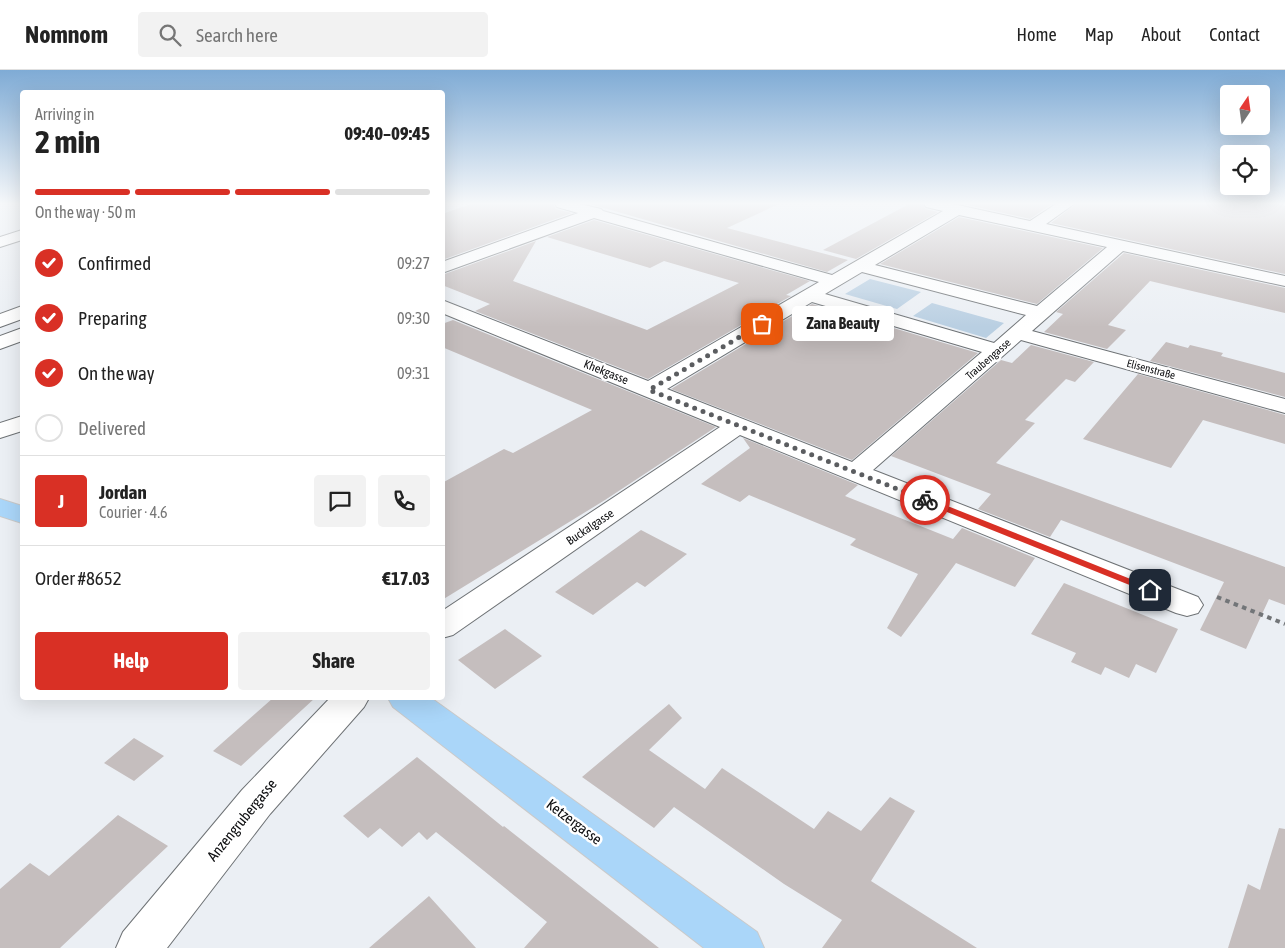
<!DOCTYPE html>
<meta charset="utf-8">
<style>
:root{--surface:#fff;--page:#f2f2f2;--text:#222;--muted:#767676;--line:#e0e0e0;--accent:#d93025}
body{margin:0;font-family:"Asap Condensed",sans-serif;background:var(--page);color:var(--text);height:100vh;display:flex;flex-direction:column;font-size:19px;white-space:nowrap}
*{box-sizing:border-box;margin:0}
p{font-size:16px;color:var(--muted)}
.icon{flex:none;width:28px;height:28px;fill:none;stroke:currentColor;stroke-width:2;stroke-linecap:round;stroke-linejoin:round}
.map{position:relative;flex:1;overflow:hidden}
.side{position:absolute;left:20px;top:20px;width:425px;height:610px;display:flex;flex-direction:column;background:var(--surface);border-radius:5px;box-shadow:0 5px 20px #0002}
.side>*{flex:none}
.needle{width:32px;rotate:13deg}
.buttons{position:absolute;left:1220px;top:15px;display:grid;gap:10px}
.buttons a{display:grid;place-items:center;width:50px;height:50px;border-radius:5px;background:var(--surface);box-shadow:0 5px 20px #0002;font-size:25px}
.pin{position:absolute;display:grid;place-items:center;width:42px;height:42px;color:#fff;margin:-21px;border-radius:10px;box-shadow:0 2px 8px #0006}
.courier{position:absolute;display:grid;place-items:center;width:50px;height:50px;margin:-25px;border:4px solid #d93025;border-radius:50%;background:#fff;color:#222;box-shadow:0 1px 6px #0007}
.bubble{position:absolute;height:35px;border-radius:5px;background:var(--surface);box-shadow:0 5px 20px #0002;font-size:16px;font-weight:700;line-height:35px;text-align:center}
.head em{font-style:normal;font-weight:700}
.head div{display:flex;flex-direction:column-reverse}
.head{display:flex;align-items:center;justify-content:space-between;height:85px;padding:0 15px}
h1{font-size:32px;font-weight:700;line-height:38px}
.bar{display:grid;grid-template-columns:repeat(4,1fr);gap:8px 5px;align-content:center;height:60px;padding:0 15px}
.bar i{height:6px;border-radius:4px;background:var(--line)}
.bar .selected{background:var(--accent)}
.bar p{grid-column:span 4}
.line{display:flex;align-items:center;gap:12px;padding:0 15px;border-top:1px solid var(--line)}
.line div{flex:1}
.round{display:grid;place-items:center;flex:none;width:52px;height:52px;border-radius:5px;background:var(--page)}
ol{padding:0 15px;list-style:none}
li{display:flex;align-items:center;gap:15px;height:55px}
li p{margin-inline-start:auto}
li .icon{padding:5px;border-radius:50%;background:var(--accent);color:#fff;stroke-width:4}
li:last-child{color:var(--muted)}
li i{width:28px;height:28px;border:2px solid var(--line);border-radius:50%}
.cta{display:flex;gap:10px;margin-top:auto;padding:10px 15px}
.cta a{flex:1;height:58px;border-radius:5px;background:var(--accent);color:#fff;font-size:20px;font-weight:700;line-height:58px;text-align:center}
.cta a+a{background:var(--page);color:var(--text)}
header{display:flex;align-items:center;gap:30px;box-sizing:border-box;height:70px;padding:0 25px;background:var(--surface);border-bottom:1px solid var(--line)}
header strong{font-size:24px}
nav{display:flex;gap:28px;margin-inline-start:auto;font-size:18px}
.search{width:350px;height:45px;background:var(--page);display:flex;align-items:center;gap:12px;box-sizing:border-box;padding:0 18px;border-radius:5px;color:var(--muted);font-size:19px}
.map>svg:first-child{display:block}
.green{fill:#b9cfe2}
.building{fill:#c5bebe}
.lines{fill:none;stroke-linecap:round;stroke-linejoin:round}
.minor-casing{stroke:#6e7275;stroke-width:2}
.major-casing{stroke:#cacaca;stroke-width:2}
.path{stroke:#727578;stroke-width:4;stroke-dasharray:4.5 4.5;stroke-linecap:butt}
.minor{fill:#fff;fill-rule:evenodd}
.major{fill:#aad6f9;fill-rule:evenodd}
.route{fill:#d93025}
.done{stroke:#5b5d60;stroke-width:5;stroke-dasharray:0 9}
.labels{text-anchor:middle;stroke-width:5;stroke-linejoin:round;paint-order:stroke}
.far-street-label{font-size:11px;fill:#0d0e10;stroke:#fff}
.street-label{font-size:12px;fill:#0d0e10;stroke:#fff}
.near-street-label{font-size:15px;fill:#0d0e10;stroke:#fff}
</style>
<header>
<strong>Nomnom</strong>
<div class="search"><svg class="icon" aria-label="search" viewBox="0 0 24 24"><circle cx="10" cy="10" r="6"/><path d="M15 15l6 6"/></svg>Search here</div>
<nav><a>Home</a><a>Map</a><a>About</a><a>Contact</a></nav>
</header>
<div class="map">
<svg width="1285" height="878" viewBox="0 0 1285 878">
<rect width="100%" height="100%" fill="#ebeff4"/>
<path class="green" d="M 870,209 L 921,222 L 897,239 L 845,224 Z
M 932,233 L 1004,253 L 986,268 L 913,246 Z"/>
<path class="building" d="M 471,134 L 553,134 L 556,139 L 572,143 L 442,190 L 442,144 Z
M 590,134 L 779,134 L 727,158 L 848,190 L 827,202 Z
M 909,134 L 922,134 L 926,139 L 938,142 L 856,189 L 823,180 Z
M 963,134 L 1052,134 L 1030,149 Z
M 1076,134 L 1274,134 L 1285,136 L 1285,204 L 1051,153 Z
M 959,147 L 1103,178 L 1037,234 L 880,194 Z
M 594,150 L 810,211 L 786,225 L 791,226 L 648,309 L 475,241 L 490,234 L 442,215 L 442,205 L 536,171 L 513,211 L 647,260 L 739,213 L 664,191 L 650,198 L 547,167 Z
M 1124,183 L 1285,218 L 1285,243 L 1150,211 L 1108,255 L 1126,260 L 1107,279 L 1044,262 L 1063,244 L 1056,242 Z
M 812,234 L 978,283 L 852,390 L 671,319 Z
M 453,250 L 716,357 L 605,430 L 442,530 L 442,413 L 504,379 L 513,383 L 592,340 L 442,277 L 442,254 Z
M 1166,272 L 1188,278 L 1190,275 L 1223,283 L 1221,286 L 1285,303 L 1285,327 L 1150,291 Z
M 1031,275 L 1094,292 L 1075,312 L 1066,309 L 1025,350 L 1035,353 L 996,393 L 1285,497 L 1285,535 L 1269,529 L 1246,579 L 1200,560 L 1224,512 L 1061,450 L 1050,467 L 978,439 L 991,424 L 891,386 L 1001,290 L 1012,293 Z
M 1138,304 L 1285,345 L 1285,374 L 1203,350 L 1171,398 L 1083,369 Z
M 743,368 L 858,415 L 845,426 L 953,469 L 962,458 L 1035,488 L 1015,517 L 956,493 L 901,567 L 887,558 L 918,504 L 850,475 L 856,469 L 749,425 L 740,432 L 701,414 L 750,378 Z
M 641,460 L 687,484 L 645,517 L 637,512 L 593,545 L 555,522 Z
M 1064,513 L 1178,559 L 1156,603 L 1136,594 L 1129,608 L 1105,597 L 1101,605 L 1071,592 L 1076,583 L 1031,564 Z
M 505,559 L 542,586 L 495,619 L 458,590 Z
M 273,628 L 315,628 L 241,696 L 213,681 Z
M 669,634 L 682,648 L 649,680 L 705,719 L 722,698 L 814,759 L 828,741 L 861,761 L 890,727 L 915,741 L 871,811 L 977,878 L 822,878 L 842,850 L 784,814 L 674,737 L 654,758 L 582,707 Z
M 134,668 L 164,686 L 134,711 L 104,693 Z
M 417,687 L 503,757 L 504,756 L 659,878 L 524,878 L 547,852 L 436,762 L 427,770 L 419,762 L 402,777 L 380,758 L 368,768 L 343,746 Z
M 118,745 L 168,776 L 60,878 L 0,878 L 0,819 L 30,793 L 49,806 Z
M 1279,758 L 1285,759 L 1285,878 L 1228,878 L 1248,814 L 1260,820 Z
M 429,826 L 476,878 L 369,878 Z"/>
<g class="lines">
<g class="minor-casing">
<path id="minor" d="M 555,134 L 580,134 L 601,139 L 603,141 L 832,205 L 943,141 L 926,137 L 924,134 L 953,134 L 1030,151 L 1056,134 L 1074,134 L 1046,154 L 1285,206 L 1285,216 L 1123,181 L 1032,261 L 1285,329 L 1285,343 L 1021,270 L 873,400 L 1198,527 L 1203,535 L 1198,543 L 1187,546 L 1176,543 L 740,365 L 453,565 L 442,568 L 442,541 L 720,357 L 442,243 L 442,230 L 648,311 L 819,212 L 594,148 L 442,203 L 442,192 L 578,143 L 557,137 ZM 959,145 L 1107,177 L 1037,236 L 875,195 ZM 862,202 L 1026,245 L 994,273 L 825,224 ZM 812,232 L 982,282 L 852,392 L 667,319 Z
M 22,160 L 22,170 L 0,177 L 0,167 Z
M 22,236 L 22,249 L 0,257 L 0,244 Z
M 22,258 L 22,271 L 0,279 L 0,266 Z
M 22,346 L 22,361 L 0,368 L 0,353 Z
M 330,628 L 369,628 L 364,637 L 270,744 L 167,878 L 116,878 L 123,862 L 242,720 Z"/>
</g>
<g class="major-casing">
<path id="major" d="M 0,429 L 22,436 L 22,453 L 0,446 Z
M 388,628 L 431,628 L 757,862 L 764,878 L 704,878 L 393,637 Z"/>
</g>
<path class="path" d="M 1217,527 L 1285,554"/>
<use href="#minor" class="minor"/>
<use href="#major" class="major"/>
</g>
<linearGradient id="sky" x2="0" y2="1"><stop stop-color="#7fabd5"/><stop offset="0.52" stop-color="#f6f8fa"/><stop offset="1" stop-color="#f6f8fa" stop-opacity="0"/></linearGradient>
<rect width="1285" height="257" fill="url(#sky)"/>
<path class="route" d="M 925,427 L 1153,518 L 1155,520 L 1150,523 L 1147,522 L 922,432 L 921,430 Z"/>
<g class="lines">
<path class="done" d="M 762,254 L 649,320 L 925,430"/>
</g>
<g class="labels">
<g class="far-street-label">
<text transform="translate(988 289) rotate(-41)" y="4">Traubengasse</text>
<text transform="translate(1151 299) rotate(15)" y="4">Elisenstraße</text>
</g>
<g class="street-label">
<text transform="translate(606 302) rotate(22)" y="4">Khekgasse</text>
<text transform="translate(590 457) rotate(-34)" y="4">Buckalgasse</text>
</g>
<g class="near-street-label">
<text transform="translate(242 750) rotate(-51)" y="5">Anzengrubergasse</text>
<text transform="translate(574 752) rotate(37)" y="5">Ketzergasse</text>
</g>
</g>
</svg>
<div class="buttons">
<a><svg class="needle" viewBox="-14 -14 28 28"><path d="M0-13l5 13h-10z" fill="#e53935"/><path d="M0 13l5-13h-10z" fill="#767676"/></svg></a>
<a><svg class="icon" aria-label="locate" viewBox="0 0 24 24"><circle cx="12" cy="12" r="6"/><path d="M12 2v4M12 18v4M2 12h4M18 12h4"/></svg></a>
</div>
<div class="pin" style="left:762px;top:254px;background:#ea580c"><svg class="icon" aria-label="bag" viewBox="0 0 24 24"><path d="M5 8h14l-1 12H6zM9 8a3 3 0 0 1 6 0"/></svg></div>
<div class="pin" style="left:1150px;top:520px;background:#1f2937"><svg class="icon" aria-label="home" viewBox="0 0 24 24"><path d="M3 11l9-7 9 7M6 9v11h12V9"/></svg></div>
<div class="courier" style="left:925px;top:430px"><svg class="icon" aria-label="bike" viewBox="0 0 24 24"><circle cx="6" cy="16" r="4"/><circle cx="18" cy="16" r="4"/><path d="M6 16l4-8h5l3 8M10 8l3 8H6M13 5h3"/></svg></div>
<div class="bubble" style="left:792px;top:236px;width:102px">Zana Beauty</div>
<section class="side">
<div class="head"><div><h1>2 min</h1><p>Arriving in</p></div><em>09:40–09:45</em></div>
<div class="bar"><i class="selected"></i><i class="selected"></i><i class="selected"></i><i></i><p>On the way · 50 m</p></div>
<ol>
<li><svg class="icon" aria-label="check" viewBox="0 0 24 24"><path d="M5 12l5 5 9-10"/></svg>Confirmed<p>09:27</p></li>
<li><svg class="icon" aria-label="check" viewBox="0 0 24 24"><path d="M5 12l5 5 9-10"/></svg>Preparing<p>09:30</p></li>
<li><svg class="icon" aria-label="check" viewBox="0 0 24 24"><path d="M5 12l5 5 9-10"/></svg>On the way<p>09:31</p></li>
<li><i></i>Delivered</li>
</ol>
<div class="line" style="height:90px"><b class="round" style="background:var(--accent);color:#fff">J</b><div><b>Jordan</b><p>Courier · 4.6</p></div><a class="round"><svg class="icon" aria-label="chat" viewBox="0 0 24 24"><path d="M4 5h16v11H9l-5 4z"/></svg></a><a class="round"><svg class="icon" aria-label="phone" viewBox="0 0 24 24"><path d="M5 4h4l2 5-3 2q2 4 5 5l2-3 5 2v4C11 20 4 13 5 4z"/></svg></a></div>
<div class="line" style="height:65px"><div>Order #8652</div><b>€17.03</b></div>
<div class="cta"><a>Help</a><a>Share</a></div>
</section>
</div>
